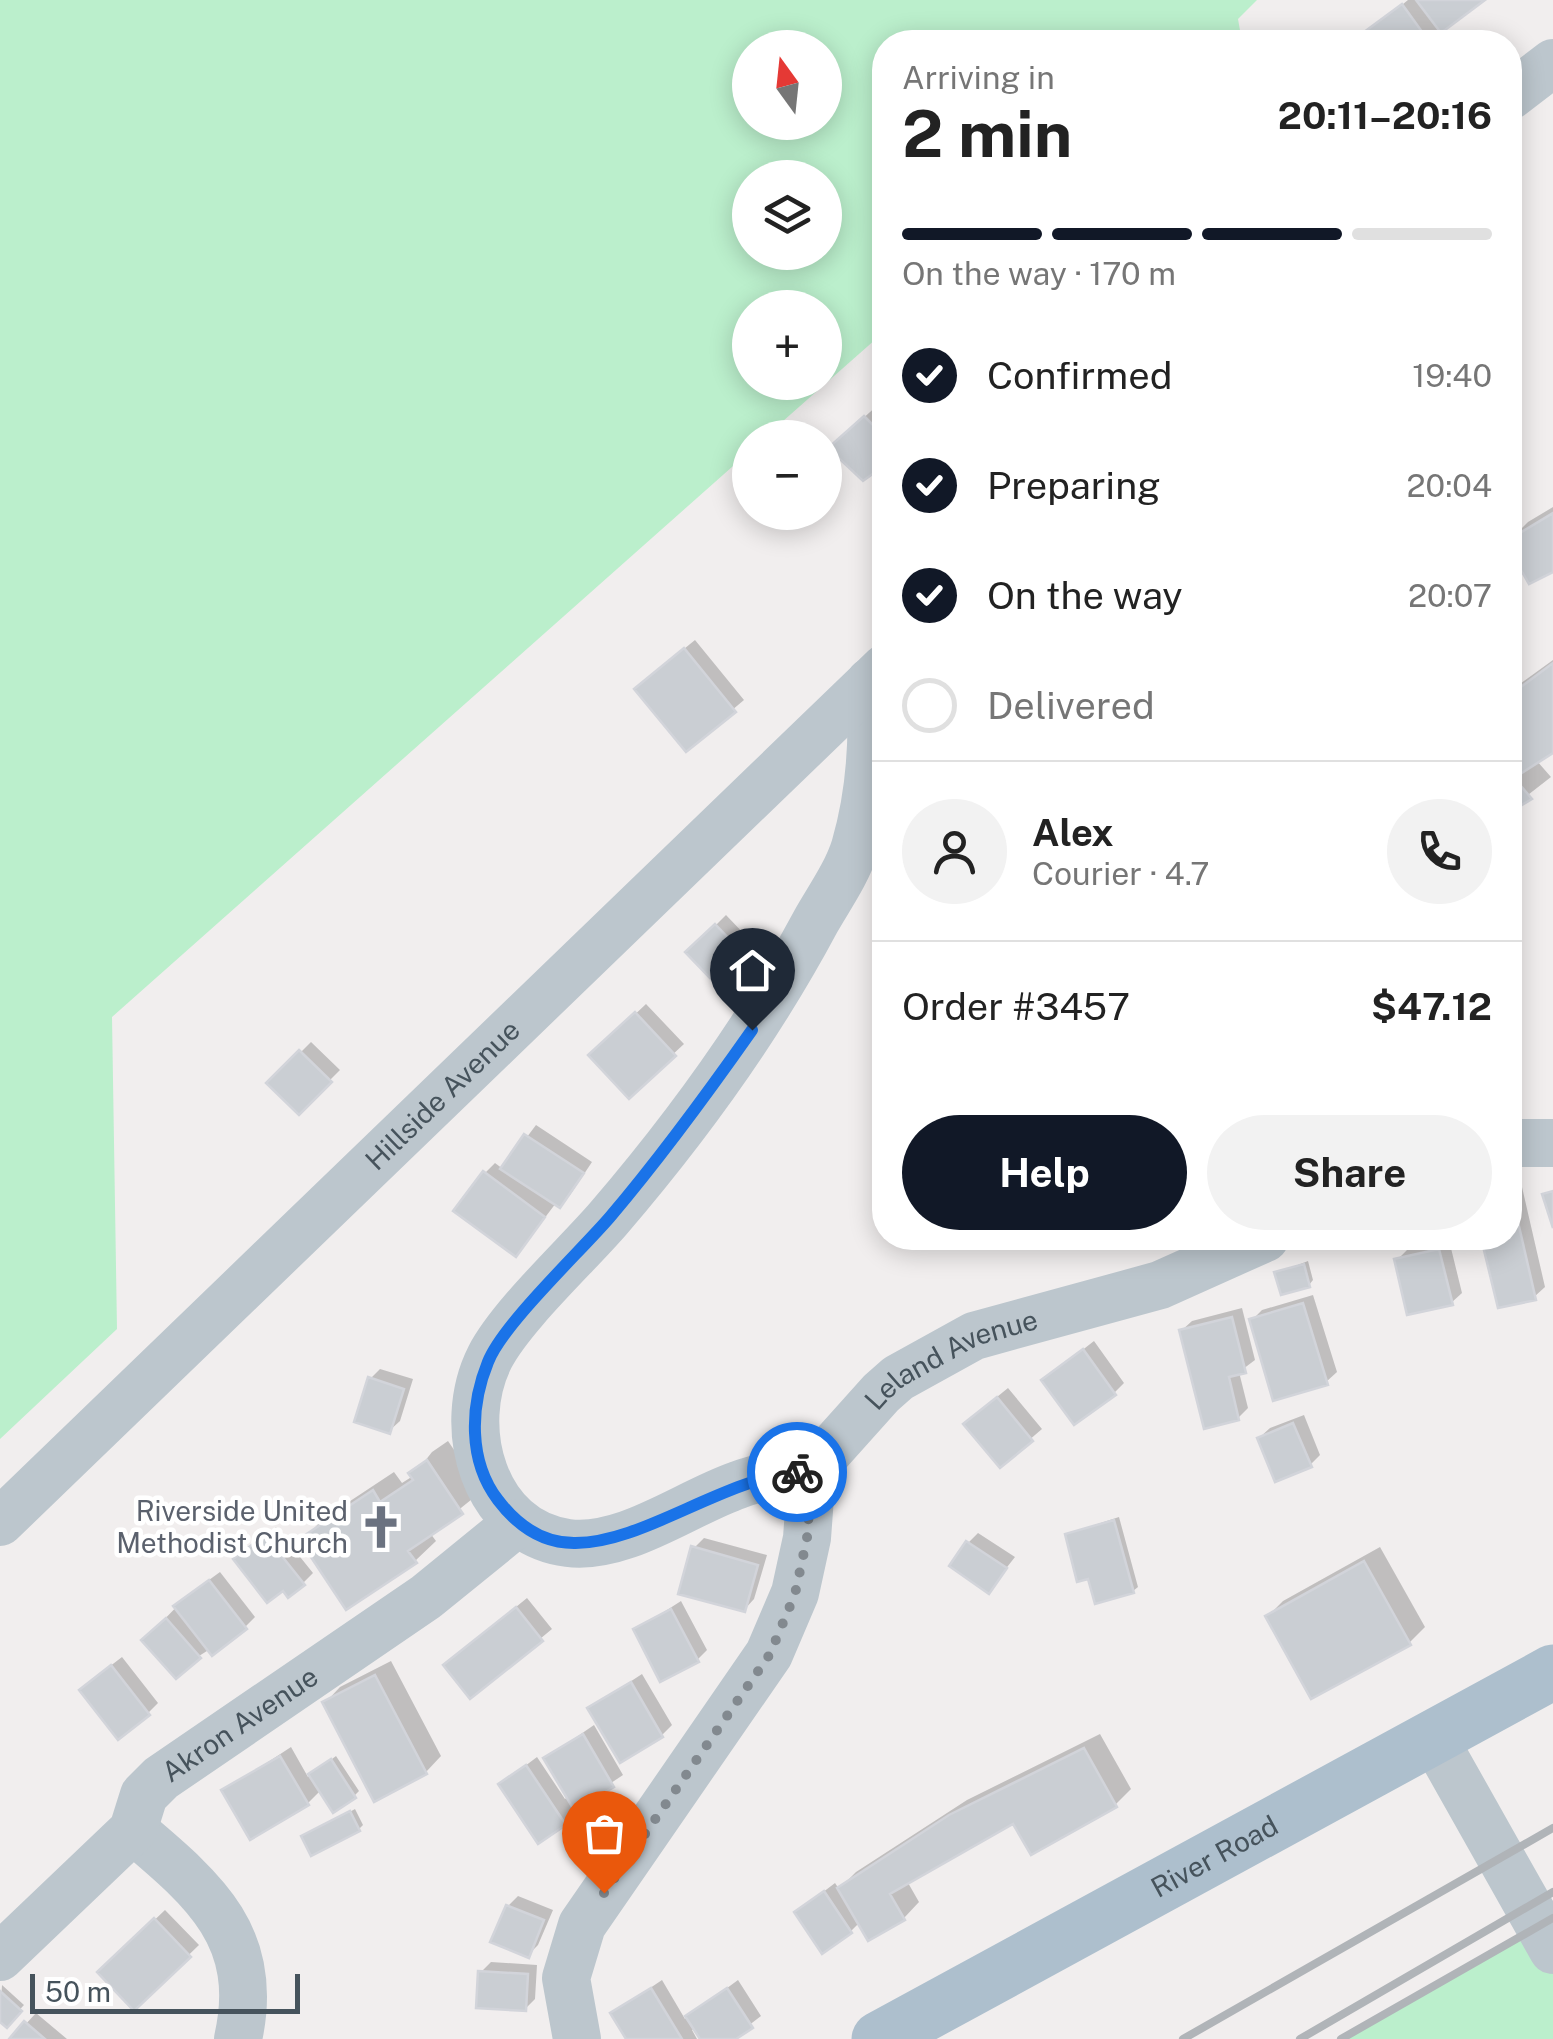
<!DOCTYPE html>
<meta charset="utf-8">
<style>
:root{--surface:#fff;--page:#f2f2f2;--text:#222;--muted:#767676;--line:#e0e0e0;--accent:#111827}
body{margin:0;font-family:"Public Sans",sans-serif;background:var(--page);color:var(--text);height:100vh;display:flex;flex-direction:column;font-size:38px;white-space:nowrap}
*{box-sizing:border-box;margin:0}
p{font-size:32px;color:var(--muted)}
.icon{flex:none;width:55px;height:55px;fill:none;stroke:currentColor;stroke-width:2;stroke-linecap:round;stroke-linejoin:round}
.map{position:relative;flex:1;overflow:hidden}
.sheet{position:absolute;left:872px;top:30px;width:650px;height:1220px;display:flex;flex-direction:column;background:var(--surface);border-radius:40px;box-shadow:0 5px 25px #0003}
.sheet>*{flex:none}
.needle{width:65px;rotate:345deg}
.controls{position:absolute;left:732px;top:30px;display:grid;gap:20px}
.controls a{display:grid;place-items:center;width:110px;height:110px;border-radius:50%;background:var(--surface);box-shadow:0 5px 25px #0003;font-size:50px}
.scale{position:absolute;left:30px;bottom:25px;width:270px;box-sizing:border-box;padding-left:10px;border:5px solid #46535c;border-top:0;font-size:28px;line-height:35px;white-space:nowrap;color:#46535c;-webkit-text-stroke:8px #fff;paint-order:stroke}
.pin{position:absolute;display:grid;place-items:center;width:85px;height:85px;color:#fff;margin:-102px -42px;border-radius:50% 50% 50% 0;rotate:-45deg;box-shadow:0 0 10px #0007}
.pin .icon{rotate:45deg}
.courier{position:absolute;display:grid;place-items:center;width:100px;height:100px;margin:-50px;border:8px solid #1a73e8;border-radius:50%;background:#fff;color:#222;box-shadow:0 2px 12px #0007}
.overview em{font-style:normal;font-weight:700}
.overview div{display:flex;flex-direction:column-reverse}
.overview{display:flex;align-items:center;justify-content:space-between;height:170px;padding:0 30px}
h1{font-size:65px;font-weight:700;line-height:75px}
.bar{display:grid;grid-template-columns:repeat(4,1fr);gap:15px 10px;align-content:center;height:120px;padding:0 30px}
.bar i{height:12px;border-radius:8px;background:var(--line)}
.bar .on{background:var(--accent)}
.bar p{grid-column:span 4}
.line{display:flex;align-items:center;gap:25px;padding:0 30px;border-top:2px solid var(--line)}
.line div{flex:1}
.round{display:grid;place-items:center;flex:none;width:105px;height:105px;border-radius:52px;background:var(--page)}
ol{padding:0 30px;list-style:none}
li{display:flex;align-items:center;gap:30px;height:110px}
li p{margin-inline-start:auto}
li .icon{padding:10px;border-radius:50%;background:var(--accent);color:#fff;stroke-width:4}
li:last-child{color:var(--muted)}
li i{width:55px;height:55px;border:5px solid var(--line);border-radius:50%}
.cta{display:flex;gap:20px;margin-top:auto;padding:20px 30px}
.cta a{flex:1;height:115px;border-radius:60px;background:var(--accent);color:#fff;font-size:40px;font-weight:700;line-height:115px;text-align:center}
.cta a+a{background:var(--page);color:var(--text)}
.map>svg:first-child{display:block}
.green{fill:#bbefcc;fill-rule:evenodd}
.shadow{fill:#0003}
.building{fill:#caced3;stroke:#d2d4da;stroke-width:2.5}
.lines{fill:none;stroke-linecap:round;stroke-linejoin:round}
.minor{stroke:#bcc6cd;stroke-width:48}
.major{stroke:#adbfcd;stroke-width:55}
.rail{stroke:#b0b4b8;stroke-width:8}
.done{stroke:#82898f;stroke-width:10;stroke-dasharray:0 18}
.route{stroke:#1a73e8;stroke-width:12}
.labels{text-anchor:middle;stroke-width:9;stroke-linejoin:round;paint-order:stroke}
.street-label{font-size:28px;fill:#46535c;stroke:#fff}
.worship-label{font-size:28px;fill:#5b616d;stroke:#fff;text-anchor:end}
</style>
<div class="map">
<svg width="1553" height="2039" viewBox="0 0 1553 2039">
<rect width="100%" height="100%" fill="#f1eeee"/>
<path class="green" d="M 0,0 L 1257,0 L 1238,19 L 1242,42 L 885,42 L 885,331 L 765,437 L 750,438 L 750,451 L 112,1017 L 117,1329 L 0,1439 ZM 750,48 L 825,48 L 825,122 L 750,122 ZM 750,178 L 825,178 L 825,252 L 750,252 ZM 750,308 L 825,308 L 825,382 L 750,382 Z
M 1540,1926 L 1553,1950 L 1553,2039 L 1341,2039 Z"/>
<path class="shadow" d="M 1408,0 L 1481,0 L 1420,42 L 1356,42 Z
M 881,402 L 885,406 L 885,461 L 847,433 Z
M 1553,507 L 1553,569 L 1510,546 L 1510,540 L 1528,522 Z
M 695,640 L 744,700 L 687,748 L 647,679 Z
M 1553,660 L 1553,750 L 1537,761 L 1551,777 L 1510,809 L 1510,691 Z
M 726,915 L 768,959 L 731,996 L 689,952 Z
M 646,1004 L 684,1044 L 629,1095 L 592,1055 Z
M 311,1042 L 340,1070 L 299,1111 L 270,1083 Z
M 536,1125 L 592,1162 L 570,1195 L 560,1205 L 556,1203 L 525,1244 L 485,1173 L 495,1163 L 503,1169 Z
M 1522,1187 L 1545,1287 L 1534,1297 L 1500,1305 L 1484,1238 L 1510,1238 L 1510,1190 Z
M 1449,1240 L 1462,1293 L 1451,1303 L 1397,1260 L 1407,1250 Z
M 1308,1261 L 1313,1280 L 1309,1285 L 1277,1273 Z
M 1313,1295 L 1337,1372 L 1326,1382 L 1252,1320 L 1262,1310 Z
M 1242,1308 L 1255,1360 L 1239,1372 L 1248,1408 L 1238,1418 L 1181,1331 L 1192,1321 Z
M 1094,1341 L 1124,1383 L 1114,1393 L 1044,1380 Z
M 380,1369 L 413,1379 L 400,1421 L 389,1431 L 370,1379 Z
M 1008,1388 L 1042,1429 L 1000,1465 L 976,1414 Z
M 1304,1415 L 1320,1455 L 1310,1465 L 1259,1438 L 1270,1428 Z
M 448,1441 L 482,1491 L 430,1533 L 436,1541 L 415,1561 L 303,1540 L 323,1519 L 394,1472 L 402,1483 L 413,1476 L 432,1452 Z
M 1119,1517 L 1138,1587 L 1133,1591 L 1090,1576 L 1067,1534 Z
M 276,1527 L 313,1573 L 303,1583 L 283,1588 L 246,1550 Z
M 978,1533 L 1015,1557 L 989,1590 L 968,1543 Z
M 704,1538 L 767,1555 L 754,1599 L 744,1610 L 694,1548 Z
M 1380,1547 L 1425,1627 L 1409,1643 L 1268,1616 L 1283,1601 Z
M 220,1572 L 255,1617 L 245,1627 L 199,1656 L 154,1630 L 187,1596 Z
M 527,1598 L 552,1629 L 471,1696 L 456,1656 Z
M 681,1601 L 707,1650 L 697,1660 L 636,1630 Z
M 122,1657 L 158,1703 L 148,1713 L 92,1680 Z
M 391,1661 L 441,1756 L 426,1772 L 375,1798 L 325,1703 L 340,1687 Z
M 642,1674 L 672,1725 L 662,1735 L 590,1708 Z
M 594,1725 L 623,1775 L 572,1809 L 575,1813 L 565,1823 L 501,1784 L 537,1757 L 565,1799 L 569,1796 L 546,1758 Z
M 1100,1734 L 1131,1789 L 1115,1805 L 1014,1821 L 907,1881 L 919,1902 L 904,1918 L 860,1922 L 850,1932 L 797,1912 L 835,1883 L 839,1889 L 856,1872 L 967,1800 Z
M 291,1747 L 308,1777 L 336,1756 L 359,1791 L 354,1796 L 321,1790 L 308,1803 L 224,1791 Z
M 355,1809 L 363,1825 L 359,1829 L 304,1837 Z
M 518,1896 L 553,1910 L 538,1945 L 528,1955 L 508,1906 Z
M 165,1910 L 199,1945 L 134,2008 L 100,1972 Z
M 491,1962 L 537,1965 L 535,1999 L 525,2009 L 481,1972 Z
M 662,1980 L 685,2019 L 738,1980 L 761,2016 L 731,2039 L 703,2039 L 696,2027 L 692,2030 L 697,2039 L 628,2039 L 613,2013 Z
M 2,1985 L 24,2005 L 6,2024 L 0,2019 Z
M 36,2013 L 67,2039 L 12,2039 Z"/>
<path class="building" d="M 1416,0 L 1485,0 L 1441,33 Z
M 1402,4 L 1428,40 L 1353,42 L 1352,41 Z
M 864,416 L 885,437 L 885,465 L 863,481 L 828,448 Z
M 1553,513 L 1553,572 L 1529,584 L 1510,551 L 1510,539 Z
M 684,648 L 736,712 L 686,752 L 634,689 Z
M 1553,663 L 1553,753 L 1514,778 L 1532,799 L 1510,812 L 1510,695 Z
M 715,924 L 760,971 L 731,1000 L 685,952 Z
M 635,1012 L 676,1056 L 629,1099 L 588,1055 Z
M 299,1050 L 332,1082 L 299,1115 L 266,1083 Z
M 524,1134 L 584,1173 L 560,1208 L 500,1169 Z
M 483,1171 L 545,1217 L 516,1257 L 453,1211 Z
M 1553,1191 L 1553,1228 L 1542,1194 Z
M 1512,1196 L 1536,1300 L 1498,1308 L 1481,1238 L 1510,1238 Z
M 1439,1249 L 1453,1305 L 1407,1315 L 1394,1259 Z
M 1304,1264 L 1310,1287 L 1281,1295 L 1274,1272 Z
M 1303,1303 L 1328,1385 L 1273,1401 L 1249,1319 Z
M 1232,1317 L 1246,1373 L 1229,1377 L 1239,1420 L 1204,1429 L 1179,1330 Z
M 1083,1349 L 1116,1395 L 1074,1425 L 1041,1380 Z
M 368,1377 L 404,1389 L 390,1434 L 354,1422 Z
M 997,1397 L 1033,1441 L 1000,1468 L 963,1424 Z
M 1293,1423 L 1312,1467 L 1275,1482 L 1257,1438 Z
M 427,1460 L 463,1514 L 408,1551 L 417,1563 L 346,1610 L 299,1539 L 373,1490 L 380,1502 L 413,1480 L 408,1473 Z
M 1114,1520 L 1134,1593 L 1095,1604 L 1088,1579 L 1077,1582 L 1065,1534 Z
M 265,1535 L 305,1585 L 288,1598 L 283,1591 L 267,1603 L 233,1559 Z
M 966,1541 L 1007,1568 L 989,1594 L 949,1566 Z
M 691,1546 L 758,1565 L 745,1612 L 678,1594 Z
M 1364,1561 L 1411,1645 L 1311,1699 L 1265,1616 Z
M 209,1580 L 247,1629 L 212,1656 L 173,1606 Z
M 516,1607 L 543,1641 L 470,1699 L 443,1665 Z
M 671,1609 L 699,1662 L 660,1682 L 633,1629 Z
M 166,1618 L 201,1658 L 176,1679 L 141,1640 Z
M 111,1665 L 150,1715 L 118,1740 L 79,1690 Z
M 375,1675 L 427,1774 L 374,1802 L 322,1702 Z
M 631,1682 L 663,1737 L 620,1763 L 587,1708 Z
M 583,1734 L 614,1787 L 574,1810 L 543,1758 Z
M 1084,1748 L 1117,1807 L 1031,1855 L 1013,1824 L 890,1894 L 905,1920 L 868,1941 L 837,1888 L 949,1815 Z
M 280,1756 L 309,1805 L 250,1840 L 221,1790 Z
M 331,1759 L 356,1798 L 333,1813 L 308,1774 Z
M 526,1765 L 566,1825 L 538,1844 L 498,1784 Z
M 350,1811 L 360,1831 L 311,1856 L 301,1836 Z
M 824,1891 L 852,1933 L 822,1954 L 794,1912 Z
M 506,1905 L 544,1920 L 529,1958 L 490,1942 Z
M 154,1918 L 191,1957 L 134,2011 L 97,1972 Z
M 478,1971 L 528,1974 L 526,2011 L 476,2008 Z
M 651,1988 L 682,2039 L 626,2039 L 610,2013 Z
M 727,1988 L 753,2028 L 736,2039 L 700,2039 L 685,2016 Z
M 0,1991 L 22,2011 L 7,2028 L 0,2022 Z
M 24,2021 L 45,2039 L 9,2039 Z"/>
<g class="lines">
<g class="minor">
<path d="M 1510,96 L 1553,63"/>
<path d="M 1510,1143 L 1553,1143"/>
<path d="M 812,1470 C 787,1473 762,1476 738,1485 C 686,1503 625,1550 568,1543 C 483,1532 455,1426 490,1357 C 511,1316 576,1256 608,1219 C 687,1127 759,1028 816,921 C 829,898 847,873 855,847 C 871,792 874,739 870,682"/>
<path id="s1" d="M 0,1522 L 885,668"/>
<path d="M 1433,1737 L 1553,1950"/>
<path d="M 133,1830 C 204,1890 261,1937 238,2039"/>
<path id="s2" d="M 0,1957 L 133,1830 L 144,1795 L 161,1778 L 426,1597 L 517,1523"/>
<path id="s3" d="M 577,2039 L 566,1978 L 582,1925 L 769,1654 L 795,1593 L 807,1538 L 812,1470 L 881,1393 L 898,1378 L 974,1336 L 1160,1285 L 1265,1238"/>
</g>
<path class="major" id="s4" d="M 879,2039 L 1553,1672"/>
<path class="rail" d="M 1183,2039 L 1553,1828
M 1300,2039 L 1553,1892
M 1341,2039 L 1553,1918"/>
</g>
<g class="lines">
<path class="done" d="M 604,1893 L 770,1654 L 795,1594 L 807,1538 L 812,1470 L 797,1472"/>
<path class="route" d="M 752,1030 C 707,1094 661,1157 610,1217 C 580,1252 503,1324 488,1362 C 470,1406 468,1461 498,1500 C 517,1525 542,1543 574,1543 C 641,1544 721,1480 797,1472"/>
</g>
<defs>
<g id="church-bare" transform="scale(3.45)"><path d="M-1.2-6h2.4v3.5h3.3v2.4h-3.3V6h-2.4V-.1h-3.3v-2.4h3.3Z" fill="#6b7280" stroke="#fff" stroke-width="2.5" paint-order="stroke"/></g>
</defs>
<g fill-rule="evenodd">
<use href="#church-bare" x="381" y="1527"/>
</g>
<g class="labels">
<g class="street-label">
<text dy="10" stroke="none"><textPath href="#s1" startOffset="615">Hillside Avenue</textPath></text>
<text dy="10" stroke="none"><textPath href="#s3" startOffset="820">Leland Avenue</textPath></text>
<text dy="10" stroke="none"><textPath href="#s2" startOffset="340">Akron Avenue</textPath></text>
<text dy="10" stroke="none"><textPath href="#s4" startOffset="382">River Road</textPath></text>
</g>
<g class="worship-label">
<text x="348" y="1521">Riverside United<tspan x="348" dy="32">Methodist Church</tspan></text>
</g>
</g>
</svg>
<div class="controls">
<a><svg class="needle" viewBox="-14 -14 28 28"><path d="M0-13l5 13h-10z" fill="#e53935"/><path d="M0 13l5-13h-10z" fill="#767676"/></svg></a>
<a><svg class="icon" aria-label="layers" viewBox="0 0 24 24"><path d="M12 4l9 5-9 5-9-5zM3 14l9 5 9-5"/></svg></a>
<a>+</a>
<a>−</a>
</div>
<div class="scale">50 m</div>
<div class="pin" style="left:604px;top:1893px;background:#ea580c"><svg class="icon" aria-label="bag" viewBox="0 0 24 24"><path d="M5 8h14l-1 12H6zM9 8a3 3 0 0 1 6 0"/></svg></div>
<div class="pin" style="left:752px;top:1030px;background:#1f2937"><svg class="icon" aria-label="home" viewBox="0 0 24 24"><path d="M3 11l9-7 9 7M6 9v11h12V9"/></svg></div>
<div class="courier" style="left:797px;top:1472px"><svg class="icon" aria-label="bike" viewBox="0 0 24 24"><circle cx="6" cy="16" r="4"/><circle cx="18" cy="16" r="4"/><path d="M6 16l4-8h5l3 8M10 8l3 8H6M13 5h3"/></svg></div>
<section class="sheet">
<div class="overview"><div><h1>2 min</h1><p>Arriving in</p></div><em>20:11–20:16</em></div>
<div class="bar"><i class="on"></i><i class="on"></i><i class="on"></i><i></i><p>On the way · 170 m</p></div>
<ol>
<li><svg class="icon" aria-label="check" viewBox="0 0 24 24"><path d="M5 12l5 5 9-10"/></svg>Confirmed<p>19:40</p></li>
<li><svg class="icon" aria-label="check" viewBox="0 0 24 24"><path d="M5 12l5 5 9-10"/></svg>Preparing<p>20:04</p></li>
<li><svg class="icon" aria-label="check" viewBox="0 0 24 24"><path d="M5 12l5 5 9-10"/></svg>On the way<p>20:07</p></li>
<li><i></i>Delivered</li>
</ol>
<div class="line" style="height:180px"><a class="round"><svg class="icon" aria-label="person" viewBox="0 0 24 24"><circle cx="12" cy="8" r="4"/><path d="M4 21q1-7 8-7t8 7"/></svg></a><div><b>Alex</b><p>Courier · 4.7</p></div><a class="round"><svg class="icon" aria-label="phone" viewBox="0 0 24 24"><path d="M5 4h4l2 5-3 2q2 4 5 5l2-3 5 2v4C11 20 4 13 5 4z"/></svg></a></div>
<div class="line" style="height:130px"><div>Order #3457</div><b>$47.12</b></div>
<div class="cta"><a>Help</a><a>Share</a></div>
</section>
</div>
